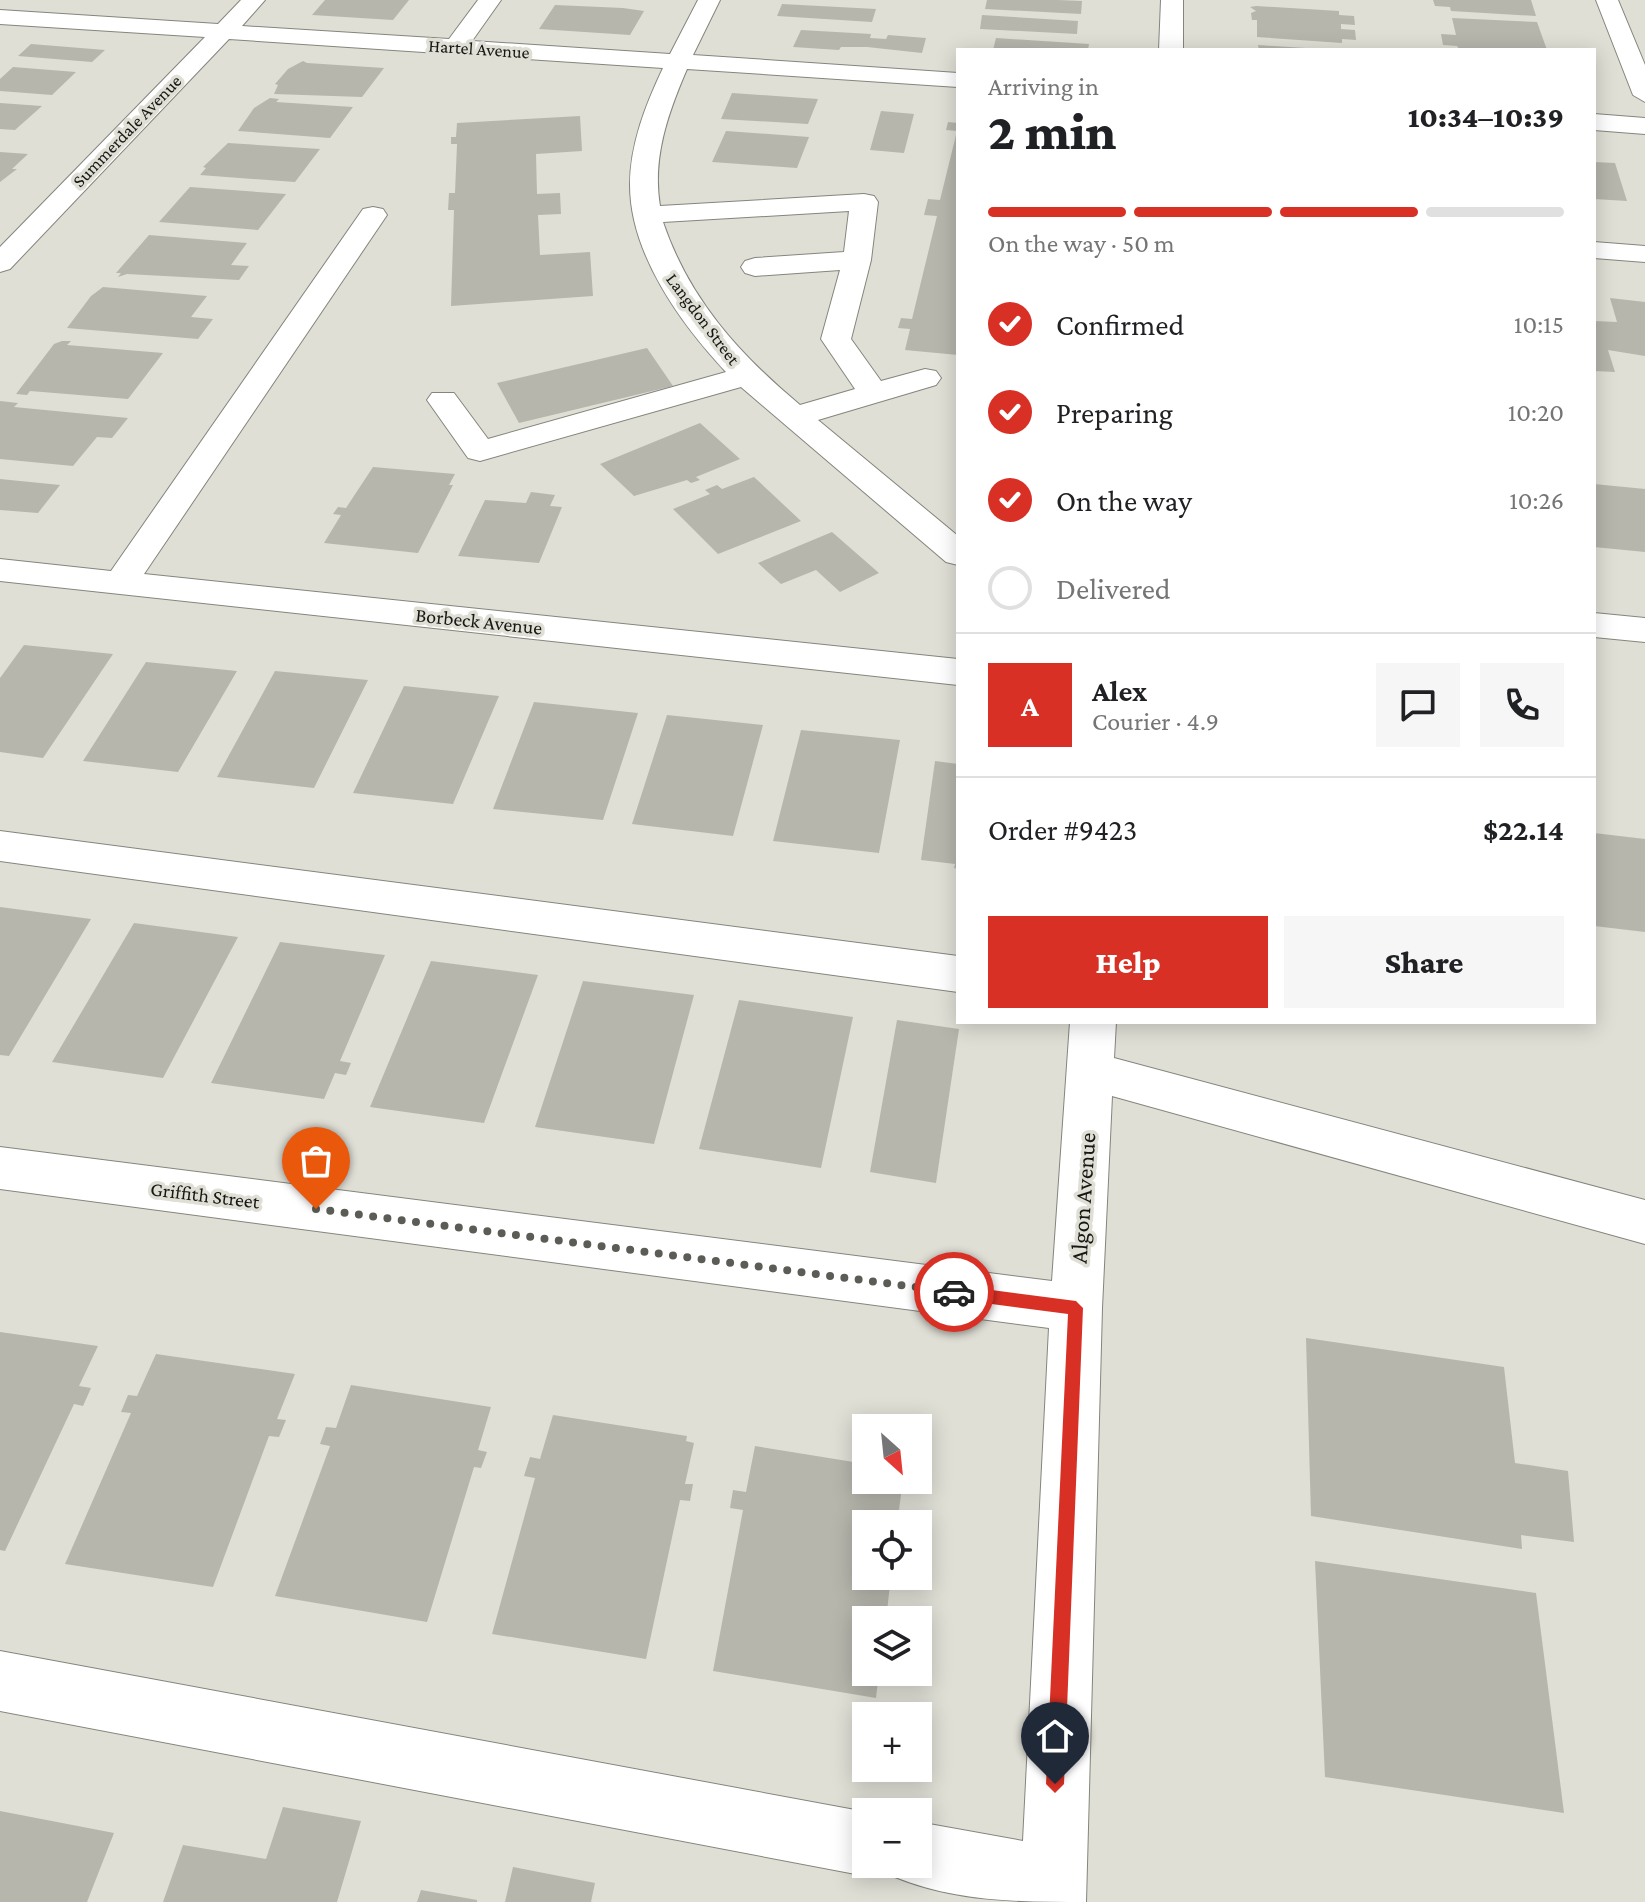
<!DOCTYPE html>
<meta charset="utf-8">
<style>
:root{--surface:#fff;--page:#f6f6f6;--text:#202124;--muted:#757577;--line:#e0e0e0;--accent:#d93025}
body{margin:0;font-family:"Crimson Pro",serif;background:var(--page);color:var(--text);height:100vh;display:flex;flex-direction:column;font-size:30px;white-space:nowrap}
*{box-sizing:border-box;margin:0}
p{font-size:26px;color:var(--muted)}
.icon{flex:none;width:44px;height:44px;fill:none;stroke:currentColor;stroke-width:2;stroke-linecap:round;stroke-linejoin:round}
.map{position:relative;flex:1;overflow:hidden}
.drawer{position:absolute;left:956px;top:48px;width:640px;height:976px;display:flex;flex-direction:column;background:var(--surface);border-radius:0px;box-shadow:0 4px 20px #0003}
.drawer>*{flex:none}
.needle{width:52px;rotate:153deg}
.controls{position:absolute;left:852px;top:1414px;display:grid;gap:16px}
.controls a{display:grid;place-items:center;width:80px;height:80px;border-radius:0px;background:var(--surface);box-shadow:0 4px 20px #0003;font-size:40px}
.pin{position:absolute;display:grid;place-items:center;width:68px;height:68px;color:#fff;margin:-82px -34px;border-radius:50% 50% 50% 0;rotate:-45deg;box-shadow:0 0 8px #0007}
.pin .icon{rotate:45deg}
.courier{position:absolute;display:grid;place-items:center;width:80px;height:80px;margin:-40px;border:6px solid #d93025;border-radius:50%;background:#fff;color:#222;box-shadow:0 2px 10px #0007}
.overview em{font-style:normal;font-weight:800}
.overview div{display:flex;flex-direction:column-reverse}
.overview{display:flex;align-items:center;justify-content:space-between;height:136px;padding:0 32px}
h1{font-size:52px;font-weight:800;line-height:60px}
.bar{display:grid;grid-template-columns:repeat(4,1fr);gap:12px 8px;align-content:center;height:96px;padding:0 32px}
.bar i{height:10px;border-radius:6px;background:var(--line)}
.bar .current{background:var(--accent)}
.bar p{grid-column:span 4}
.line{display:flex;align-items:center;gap:20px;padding:0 32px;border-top:2px solid var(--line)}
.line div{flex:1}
.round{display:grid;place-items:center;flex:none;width:84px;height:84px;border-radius:0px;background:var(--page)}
ol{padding:0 32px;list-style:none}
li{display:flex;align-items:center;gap:24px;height:88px}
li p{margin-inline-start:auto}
li .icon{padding:8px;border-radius:50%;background:var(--accent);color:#fff;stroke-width:4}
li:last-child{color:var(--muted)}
li i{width:44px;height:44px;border:4px solid var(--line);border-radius:50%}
.cta{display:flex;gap:16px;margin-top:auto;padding:16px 32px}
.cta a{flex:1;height:92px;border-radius:0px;background:var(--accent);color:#fff;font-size:32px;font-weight:800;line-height:92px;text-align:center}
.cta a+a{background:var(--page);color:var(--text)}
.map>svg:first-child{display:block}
.building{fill:#b6b6ad}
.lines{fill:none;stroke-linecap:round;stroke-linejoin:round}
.minor-casing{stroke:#85857d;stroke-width:2}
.minor{fill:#fff;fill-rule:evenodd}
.route{fill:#d93025}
.done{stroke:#5c5c57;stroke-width:8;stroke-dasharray:0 14.4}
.labels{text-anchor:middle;stroke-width:7;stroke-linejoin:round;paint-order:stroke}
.far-street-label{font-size:18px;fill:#161613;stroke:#dfdfd6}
.street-label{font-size:20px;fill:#161613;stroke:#dfdfd6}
.near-street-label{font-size:24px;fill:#161613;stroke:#dfdfd6}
</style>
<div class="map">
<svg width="1645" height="1902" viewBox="0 0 1645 1902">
<rect width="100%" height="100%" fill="#dfdfd6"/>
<path class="building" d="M 325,0 L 409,0 L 393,20 L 312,15 Z
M 987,0 L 1058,0 L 1082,1 L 1081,14 L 985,9 Z
M 1433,0 L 1531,0 L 1536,16 L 1451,11 L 1450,7 L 1435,6 Z
M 782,4 L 876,9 L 872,22 L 777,16 Z
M 555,5 L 623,8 L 644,11 L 630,35 L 539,29 Z
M 1256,6 L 1339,11 L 1339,15 L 1354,16 L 1355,25 L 1341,24 L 1341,29 L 1355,30 L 1356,40 L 1342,39 L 1342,43 L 1257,37 L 1257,20 L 1252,20 L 1251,13 L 1256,11 L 1250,7 Z
M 982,15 L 1078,21 L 1077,34 L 980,29 Z
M 1452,18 L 1537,22 L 1547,50 L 1460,50 L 1457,46 L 1443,45 L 1441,34 L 1456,35 Z
M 801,30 L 871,34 L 870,38 L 886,39 L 888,35 L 926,38 L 922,53 L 867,47 L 841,47 L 839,50 L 793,47 Z
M 996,38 L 1089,44 L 1088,50 L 993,50 Z
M 31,44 L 105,50 L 92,62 L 18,56 Z
M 1258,45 L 1306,48 L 1306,50 L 1259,50 Z
M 303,61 L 307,63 L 384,68 L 362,97 L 274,94 L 278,85 L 275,84 L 288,69 Z
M 13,67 L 76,72 L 52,95 L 0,91 L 0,79 Z
M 732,93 L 818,99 L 808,124 L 721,119 Z
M 270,98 L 279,99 L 276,102 L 353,107 L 330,138 L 238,131 L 254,108 Z
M 0,103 L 42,106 L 15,130 L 0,129 Z
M 881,111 L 914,114 L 904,153 L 870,150 Z
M 580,116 L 582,151 L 536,154 L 537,194 L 560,193 L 561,214 L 538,215 L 540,255 L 590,252 L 593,296 L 451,306 L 454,210 L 448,210 L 449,193 L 455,193 L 457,144 L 451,144 L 451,137 L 456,137 L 457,123 Z
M 948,122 L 958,123 L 958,355 L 905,350 L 910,329 L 898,328 L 901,318 L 912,319 L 937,216 L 924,215 L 928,199 L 940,200 L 957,131 L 946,130 Z
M 726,131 L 809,137 L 797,168 L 712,162 Z
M 228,143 L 320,149 L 295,182 L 200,175 L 206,168 L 203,167 Z
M 0,152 L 28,154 L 12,169 L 17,169 L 0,182 Z
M 1594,162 L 1615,163 L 1627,201 L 1594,199 Z
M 190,187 L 286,194 L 258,230 L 159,222 Z
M 149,235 L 247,243 L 231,265 L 249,266 L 239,280 L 127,274 L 118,277 L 121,273 L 116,273 Z
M 103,287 L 207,296 L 191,317 L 213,319 L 198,339 L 67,328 L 91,296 Z
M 1610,298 L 1645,302 L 1645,356 L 1608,350 L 1615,372 L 1594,371 L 1594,321 L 1617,322 Z
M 62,341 L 71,341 L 67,345 L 163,353 L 128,399 L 30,391 L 27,395 L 16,394 L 54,344 Z
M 647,348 L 673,386 L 519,423 L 497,383 Z
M 0,401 L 18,403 L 14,407 L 128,418 L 112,438 L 97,437 L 73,466 L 0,459 Z
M 700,423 L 740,459 L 696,477 L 700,480 L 691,483 L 687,480 L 634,496 L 600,464 Z
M 373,467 L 455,474 L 449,485 L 453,485 L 418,553 L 324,543 L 341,515 L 333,514 L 338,507 L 346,508 Z
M 754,477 L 801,521 L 718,554 L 673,509 L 710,494 L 705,490 L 717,485 L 722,489 Z
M 0,479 L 60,485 L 38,513 L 0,510 Z
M 1594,484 L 1645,489 L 1645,552 L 1594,547 Z
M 531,492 L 555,495 L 550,506 L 562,507 L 539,563 L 458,556 L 485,500 L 526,503 Z
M 832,532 L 879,573 L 840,592 L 816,570 L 781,584 L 758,563 Z
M 24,645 L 113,654 L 43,758 L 0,752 L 0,678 Z
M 146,662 L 237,671 L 178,772 L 83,761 Z
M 275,671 L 368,680 L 314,788 L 217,777 Z
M 404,686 L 499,696 L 453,804 L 353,793 Z
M 534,702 L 638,713 L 603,820 L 493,809 Z
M 667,715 L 763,725 L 733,836 L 632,824 Z
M 801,730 L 900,740 L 879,853 L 773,841 Z
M 935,761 L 958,764 L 958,869 L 954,868 L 955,864 L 921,860 Z
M 1594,833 L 1645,839 L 1645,932 L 1594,926 Z
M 0,907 L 91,919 L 9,1056 L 0,1055 Z
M 134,923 L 238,937 L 163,1078 L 52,1062 Z
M 280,942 L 385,955 L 340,1061 L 351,1063 L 346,1075 L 335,1073 L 324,1099 L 211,1083 Z
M 431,961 L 538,975 L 484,1123 L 370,1107 Z
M 583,981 L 694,995 L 654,1144 L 535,1127 Z
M 739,1000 L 853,1017 L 821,1168 L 699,1149 Z
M 897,1020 L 959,1029 L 936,1183 L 870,1172 Z
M 0,1332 L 98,1346 L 79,1386 L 91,1388 L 83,1406 L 74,1404 L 5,1551 L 0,1550 Z
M 1306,1338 L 1504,1367 L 1515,1463 L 1568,1471 L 1574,1542 L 1521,1535 L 1522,1549 L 1311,1516 Z
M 156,1354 L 295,1374 L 277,1419 L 286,1420 L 279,1437 L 269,1436 L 213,1587 L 65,1564 L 131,1413 L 121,1412 L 128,1395 L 137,1396 Z
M 351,1385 L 491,1407 L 478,1450 L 487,1452 L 481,1468 L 474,1467 L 427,1622 L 275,1596 L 330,1446 L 320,1444 L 326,1427 L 336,1428 Z
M 553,1415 L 687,1436 L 686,1441 L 694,1443 L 685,1484 L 693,1484 L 690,1501 L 680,1500 L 646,1659 L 492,1634 L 535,1478 L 524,1476 L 530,1457 L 540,1459 Z
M 755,1446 L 866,1464 L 866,1480 L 903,1480 L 898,1517 L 905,1518 L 905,1524 L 866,1524 L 866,1576 L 891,1576 L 886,1620 L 866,1620 L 866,1672 L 879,1672 L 876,1698 L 713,1671 L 743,1510 L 730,1508 L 733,1490 L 746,1492 Z
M 1315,1561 L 1536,1593 L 1564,1813 L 1325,1777 Z
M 283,1807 L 361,1821 L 337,1902 L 163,1902 L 183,1845 L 266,1859 Z
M 0,1811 L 114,1833 L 87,1902 L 0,1902 Z
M 513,1867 L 595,1883 L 591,1902 L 505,1902 Z
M 421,1890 L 477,1900 L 477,1902 L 417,1902 Z"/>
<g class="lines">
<g class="minor-casing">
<path id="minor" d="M 241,0 L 265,0 L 242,26 L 449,39 L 478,0 L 501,0 L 472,41 L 670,54 L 698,0 L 720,0 L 693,55 L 958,73 L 958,87 L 687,69 C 668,113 652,158 660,206 L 864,194 L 874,196 L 878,202 L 871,260 L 851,339 L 881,381 L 925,369 L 936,371 L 941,378 L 936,385 L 818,420 L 958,536 L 958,565 L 946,562 L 741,387 L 480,461 L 468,458 L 427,400 L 432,393 L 454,393 L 488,439 L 726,372 C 681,324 630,254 630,185 C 630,144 646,104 663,68 L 229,39 L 10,269 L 0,272 L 0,247 L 205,37 L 0,24 L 0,10 L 218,24 ZM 849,211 L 844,252 L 755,258 L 745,261 L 741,267 L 745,273 L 755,276 L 840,270 L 821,339 L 855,389 L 800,405 C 739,354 689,299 663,222 Z
M 1161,0 L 1183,0 L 1183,50 L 1159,50 Z
M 1596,0 L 1618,0 L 1645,65 L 1645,102 L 1633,95 Z
M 1594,114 L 1645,118 L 1645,134 L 1594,130 Z
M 373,207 L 383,209 L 387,215 L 144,574 L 958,659 L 958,685 L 0,581 L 0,559 L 111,571 L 363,209 Z
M 1594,242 L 1645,246 L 1645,262 L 1594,258 Z
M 1594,613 L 1645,618 L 1645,642 L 1594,637 Z
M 0,831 L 958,956 L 958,992 L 0,861 Z
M 1070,1022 L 1116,1022 L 1114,1058 L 1645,1200 L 1645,1244 L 1112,1096 L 1102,1308 L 1086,1902 C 1021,1902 956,1902 895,1877 L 890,1864 L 918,1864 L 918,1822 L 1023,1841 L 1049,1328 L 0,1189 L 0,1147 L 1052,1281 Z
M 0,1651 L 866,1812 L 866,1864 L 890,1864 L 866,1876 L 0,1711 Z"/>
</g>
<use href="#minor" class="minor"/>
</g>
<path class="route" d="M 954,1285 L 1076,1301 L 1083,1308 L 1064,1784 L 1055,1793 L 1046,1784 L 1068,1314 L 954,1299 L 946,1292 Z"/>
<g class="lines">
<path class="done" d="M 316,1209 L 954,1292"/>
</g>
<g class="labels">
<g class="far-street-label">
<text transform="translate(479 49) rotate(4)" y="6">Hartel Avenue</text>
<text transform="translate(127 131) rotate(-46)" y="6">Summerdale Avenue</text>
<text transform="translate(703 319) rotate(53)" y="6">Langdon Street</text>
</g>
<g class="street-label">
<text transform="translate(479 621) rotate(6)" y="7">Borbeck Avenue</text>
<text transform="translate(205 1195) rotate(7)" y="7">Griffith Street</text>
</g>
<g class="near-street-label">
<text transform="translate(1083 1198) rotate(-86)" y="8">Algon Avenue</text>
</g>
</g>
</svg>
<div class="controls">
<a><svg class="needle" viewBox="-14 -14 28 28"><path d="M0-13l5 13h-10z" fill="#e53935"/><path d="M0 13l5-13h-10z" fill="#757577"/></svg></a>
<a><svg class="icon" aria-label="locate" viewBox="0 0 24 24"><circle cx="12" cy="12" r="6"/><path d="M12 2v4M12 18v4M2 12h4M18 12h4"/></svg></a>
<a><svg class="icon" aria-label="layers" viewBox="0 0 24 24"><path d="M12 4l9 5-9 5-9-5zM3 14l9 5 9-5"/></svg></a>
<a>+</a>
<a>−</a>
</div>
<div class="pin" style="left:316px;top:1209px;background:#ea580c"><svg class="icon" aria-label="bag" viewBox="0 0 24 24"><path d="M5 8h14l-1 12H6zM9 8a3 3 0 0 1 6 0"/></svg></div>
<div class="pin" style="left:1055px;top:1784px;background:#1f2937"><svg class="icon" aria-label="home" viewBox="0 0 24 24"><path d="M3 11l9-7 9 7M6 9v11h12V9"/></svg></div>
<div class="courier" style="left:954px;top:1292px"><svg class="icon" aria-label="car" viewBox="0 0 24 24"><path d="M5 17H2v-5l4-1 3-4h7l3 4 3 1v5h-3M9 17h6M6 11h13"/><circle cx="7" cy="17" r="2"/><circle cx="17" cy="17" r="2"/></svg></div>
<section class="drawer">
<div class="overview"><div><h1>2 min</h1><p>Arriving in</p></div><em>10:34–10:39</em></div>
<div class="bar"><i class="current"></i><i class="current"></i><i class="current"></i><i></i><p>On the way · 50 m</p></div>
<ol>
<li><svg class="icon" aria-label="check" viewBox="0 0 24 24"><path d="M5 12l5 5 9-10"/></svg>Confirmed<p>10:15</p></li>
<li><svg class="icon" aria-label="check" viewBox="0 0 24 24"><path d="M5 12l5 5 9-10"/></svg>Preparing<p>10:20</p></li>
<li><svg class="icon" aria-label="check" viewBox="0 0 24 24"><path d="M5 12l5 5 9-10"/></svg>On the way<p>10:26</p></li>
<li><i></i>Delivered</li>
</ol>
<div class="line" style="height:144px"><b class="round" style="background:var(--accent);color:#fff">A</b><div><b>Alex</b><p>Courier · 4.9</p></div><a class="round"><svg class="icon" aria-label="chat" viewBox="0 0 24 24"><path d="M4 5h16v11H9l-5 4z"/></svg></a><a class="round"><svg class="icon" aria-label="phone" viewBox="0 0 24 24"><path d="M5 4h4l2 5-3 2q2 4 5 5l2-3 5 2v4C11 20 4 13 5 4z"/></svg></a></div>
<div class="line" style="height:104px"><div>Order #9423</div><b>$22.14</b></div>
<div class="cta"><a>Help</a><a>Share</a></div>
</section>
</div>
